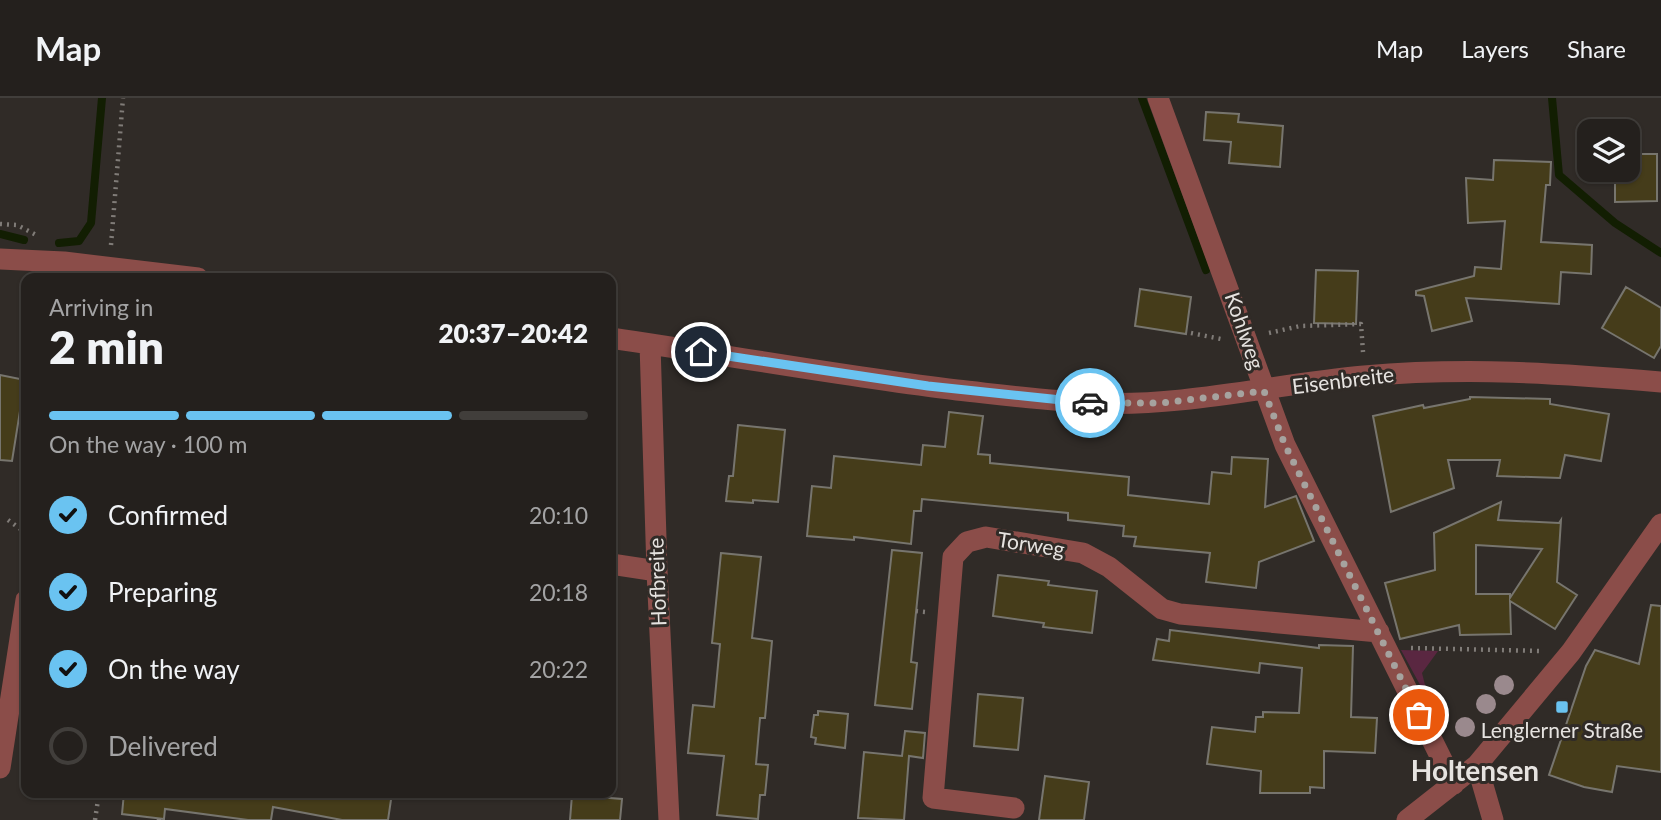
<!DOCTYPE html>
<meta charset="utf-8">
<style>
:root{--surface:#24201d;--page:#302d2a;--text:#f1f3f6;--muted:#a3a3a4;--line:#413e3b;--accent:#6ac3f1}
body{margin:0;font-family:Lato,sans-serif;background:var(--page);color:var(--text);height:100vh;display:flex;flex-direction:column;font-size:26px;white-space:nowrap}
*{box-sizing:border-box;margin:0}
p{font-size:23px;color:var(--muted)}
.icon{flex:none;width:38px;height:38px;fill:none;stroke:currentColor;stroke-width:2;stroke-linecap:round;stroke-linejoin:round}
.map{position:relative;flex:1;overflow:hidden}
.panel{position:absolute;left:21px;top:175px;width:595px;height:525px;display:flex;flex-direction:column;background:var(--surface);border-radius:14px;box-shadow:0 2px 5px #0004,0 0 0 2px var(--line)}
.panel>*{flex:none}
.buttons{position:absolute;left:1577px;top:21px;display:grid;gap:14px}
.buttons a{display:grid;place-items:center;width:63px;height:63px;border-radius:14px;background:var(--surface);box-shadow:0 2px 5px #0004,0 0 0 2px var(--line);font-size:35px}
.pin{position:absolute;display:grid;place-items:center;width:60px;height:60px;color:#fff;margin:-30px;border:4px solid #fff;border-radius:50%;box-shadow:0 2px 7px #0007}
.courier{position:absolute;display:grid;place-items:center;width:70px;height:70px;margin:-35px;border:5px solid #6ac3f1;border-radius:50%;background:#fff;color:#222;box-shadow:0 2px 9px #0007}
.head em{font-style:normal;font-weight:800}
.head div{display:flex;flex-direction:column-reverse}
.head{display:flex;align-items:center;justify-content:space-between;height:119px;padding:0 28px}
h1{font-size:46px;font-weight:800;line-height:52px}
.bar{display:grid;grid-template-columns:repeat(4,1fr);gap:10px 7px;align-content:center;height:84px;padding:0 28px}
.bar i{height:9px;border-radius:5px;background:var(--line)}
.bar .current{background:var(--accent)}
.bar p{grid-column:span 4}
ol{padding:0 28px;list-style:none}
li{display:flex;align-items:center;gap:21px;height:77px}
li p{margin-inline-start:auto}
li .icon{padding:7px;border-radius:50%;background:var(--accent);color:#111;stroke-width:4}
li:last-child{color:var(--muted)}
li i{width:38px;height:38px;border:4px solid var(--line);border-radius:50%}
header{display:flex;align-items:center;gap:42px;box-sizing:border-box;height:98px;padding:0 35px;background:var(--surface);border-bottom:2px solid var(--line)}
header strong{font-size:33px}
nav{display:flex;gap:38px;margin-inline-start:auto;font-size:24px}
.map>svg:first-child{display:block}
.green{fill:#5a2741}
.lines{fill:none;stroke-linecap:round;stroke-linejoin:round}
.stream{stroke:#121e02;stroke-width:8}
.building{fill:#453c1a;stroke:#77756e;stroke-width:2;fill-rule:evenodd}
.path{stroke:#807c78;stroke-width:4.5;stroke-dasharray:2 5;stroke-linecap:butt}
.street{stroke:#8b4d49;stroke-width:21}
.tree{fill:#9a898d}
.done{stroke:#a6a39f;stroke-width:7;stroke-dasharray:0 12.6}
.route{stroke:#6ac3f1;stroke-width:9}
.poi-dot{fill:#6ac3f1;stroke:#302b27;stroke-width:2.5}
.labels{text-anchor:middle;stroke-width:6;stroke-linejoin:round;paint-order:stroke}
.street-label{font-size:21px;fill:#e6e3e0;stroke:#302b27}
.poi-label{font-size:21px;fill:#e6e3e0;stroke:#302b27}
.district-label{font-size:28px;font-weight:bold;fill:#e6e3e0;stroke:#302b27}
</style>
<header>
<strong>Map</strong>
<nav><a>Map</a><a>Layers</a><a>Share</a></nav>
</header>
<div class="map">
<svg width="1661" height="722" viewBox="0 0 1661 722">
<rect width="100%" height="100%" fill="#302b27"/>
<path class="green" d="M 1401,552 L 1438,553 L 1422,575 L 1427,595 L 1425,596 Z"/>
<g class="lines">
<path class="stream" d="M 1142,0 L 1206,172
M 1552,0 L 1559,77 L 1615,125 L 1661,155
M 0,136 L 24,142
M 59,145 L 79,143 L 91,125 L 102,0"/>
</g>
<path class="building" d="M 1206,14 L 1239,16 L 1238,24 L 1283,28 L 1280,69 L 1229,65 L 1231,44 L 1204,42 Z
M 1628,56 L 1657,56 L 1657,103 L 1615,104 L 1615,72 L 1628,72 Z
M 1494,62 L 1551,64 L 1550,87 L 1546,87 L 1541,144 L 1592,147 L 1591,176 L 1561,174 L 1559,206 L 1466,200 L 1472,223 L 1432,233 L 1424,198 L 1416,197 L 1416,193 L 1474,178 L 1475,169 L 1501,171 L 1505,123 L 1468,125 L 1466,80 L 1493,82 Z
M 1316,172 L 1358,173 L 1356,226 L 1314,225 Z
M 1626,189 L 1661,210 L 1661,248 L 1654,260 L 1602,230 Z
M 1140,191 L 1191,199 L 1186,236 L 1135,228 Z
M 0,277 L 25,282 L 12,363 L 0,362 Z
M 1470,299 L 1550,301 L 1550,306 L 1609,316 L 1601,363 L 1565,357 L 1560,380 L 1497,378 L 1500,362 L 1448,362 L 1454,390 L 1391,414 L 1373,318 L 1423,307 L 1424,310 L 1470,301 Z
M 949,314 L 983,318 L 978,356 L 990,357 L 990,365 L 1129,379 L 1128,397 L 1209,406 L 1212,374 L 1231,376 L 1232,359 L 1268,361 L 1265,409 L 1296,398 L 1314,443 L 1259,464 L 1256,490 L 1206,484 L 1210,455 L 1134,448 L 1136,439 L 1123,438 L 1124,428 L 1068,422 L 1068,415 L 922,401 L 921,413 L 914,413 L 911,446 L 854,439 L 854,442 L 807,438 L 812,388 L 831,390 L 834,358 L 921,367 L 923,347 L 945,349 Z
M 738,327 L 785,332 L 778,404 L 753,402 L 753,405 L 726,403 L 729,378 L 733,378 Z
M 1501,404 L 1498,422 L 1559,425 L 1561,422 L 1557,484 L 1577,497 L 1555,531 L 1510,503 L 1511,536 L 1460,537 L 1459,527 L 1400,541 L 1385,485 L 1435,472 L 1434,435 ZM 1476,447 L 1542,451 L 1510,500 L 1510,496 L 1476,496 Z
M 892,452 L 922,455 L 911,564 L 917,565 L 912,611 L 875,607 Z
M 721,455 L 761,459 L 752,540 L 772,543 L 765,620 L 760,620 L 756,666 L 768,667 L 765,697 L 760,697 L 758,721 L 717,717 L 724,658 L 688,655 L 693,607 L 714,609 L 720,546 L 712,545 Z
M 998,477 L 1049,483 L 1048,487 L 1097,493 L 1092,535 L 1043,529 L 1044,525 L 993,518 Z
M 1651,507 L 1661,508 L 1661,674 L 1617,668 L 1612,694 L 1584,689 L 1549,677 L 1586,568 L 1595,552 L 1639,566 Z
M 1170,532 L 1319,550 L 1319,547 L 1353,548 L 1351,619 L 1377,620 L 1375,655 L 1324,653 L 1324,690 L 1310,689 L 1310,695 L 1260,695 L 1261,673 L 1207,666 L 1212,629 L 1255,634 L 1256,619 L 1263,619 L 1263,614 L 1299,615 L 1302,570 L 1260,565 L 1259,575 L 1153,562 L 1157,541 L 1169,543 Z
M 978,596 L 1023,600 L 1018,652 L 974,648 Z
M 818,613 L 848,616 L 845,650 L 815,646 L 816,640 L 811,639 L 814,617 L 818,617 Z
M 905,633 L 925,635 L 923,660 L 909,658 L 904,722 L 858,720 L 864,654 L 902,658 Z
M 1045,678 L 1089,684 L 1084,722 L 1039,722 Z
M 124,695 L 392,695 L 388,722 L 342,722 L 273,709 L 271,722 L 248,722 L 165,711 L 164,721 L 122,716 Z
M 572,697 L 622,701 L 620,722 L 570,722 Z"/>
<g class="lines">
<path class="path" d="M 0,126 L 17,127 L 38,138
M 111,147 L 123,0
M 1191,235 L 1221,241
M 1269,235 L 1300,228 L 1361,226 L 1363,254
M 8,422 L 26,435
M 916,513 L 926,514
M 1411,550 L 1542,553
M 95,722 L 99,695
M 159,722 L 159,721"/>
<path class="street" d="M 1158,0 L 1285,347 L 1454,686
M 0,161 L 64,164 L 198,180
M 611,240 C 726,257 841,278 957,292 C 1003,297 1049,303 1095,305 C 1186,309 1274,286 1364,278 C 1467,269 1558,275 1661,284
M 650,246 L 657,473 L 669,722
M 611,466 L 657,473
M 1477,667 L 1493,722
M 0,670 L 26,502
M 1014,710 L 933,700 L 953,459 L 967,444 L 986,439 L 1083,455 L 1109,469 L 1162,511 L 1180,516 L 1379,534
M 1407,722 L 1477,667 L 1571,554 L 1661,426"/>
</g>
<g class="tree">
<circle cx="1504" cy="587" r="10"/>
<circle cx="1486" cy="606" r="10"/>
<circle cx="1465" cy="629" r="10"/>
</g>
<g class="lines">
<path class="done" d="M 1090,305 L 1161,305 L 1264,293 L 1285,347 L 1419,617"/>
<path class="route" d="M 701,254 L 928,288 L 1090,305"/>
</g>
<rect class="poi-dot" x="1555" y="602" width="14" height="14" rx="3.5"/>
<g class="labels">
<g class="street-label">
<text transform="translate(1244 233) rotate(71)" y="7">Kohlweg</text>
<text transform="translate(1343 283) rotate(-7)" y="7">Eisenbreite</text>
<text transform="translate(1031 447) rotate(9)" y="7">Torweg</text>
<text transform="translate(658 484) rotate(-92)" y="7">Hofbreite</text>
</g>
<g class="poi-label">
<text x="1562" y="640">Lenglerner Straße</text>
</g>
<g class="district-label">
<text x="1475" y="683">Holtensen</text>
</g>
</g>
</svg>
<div class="buttons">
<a><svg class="icon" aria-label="layers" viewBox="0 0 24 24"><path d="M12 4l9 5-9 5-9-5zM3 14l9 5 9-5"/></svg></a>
</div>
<div class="pin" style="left:1419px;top:617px;background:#ea580c"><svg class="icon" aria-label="bag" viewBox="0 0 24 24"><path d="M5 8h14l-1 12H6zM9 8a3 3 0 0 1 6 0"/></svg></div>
<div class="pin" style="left:701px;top:254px;background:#1f2937"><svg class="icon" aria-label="home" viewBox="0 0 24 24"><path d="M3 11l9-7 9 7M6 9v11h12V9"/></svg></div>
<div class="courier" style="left:1090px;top:305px"><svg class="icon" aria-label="car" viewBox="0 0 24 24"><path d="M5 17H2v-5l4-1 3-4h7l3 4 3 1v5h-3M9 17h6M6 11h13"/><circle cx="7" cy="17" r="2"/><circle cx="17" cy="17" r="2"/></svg></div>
<section class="panel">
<div class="head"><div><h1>2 min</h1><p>Arriving in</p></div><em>20:37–20:42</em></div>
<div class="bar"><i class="current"></i><i class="current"></i><i class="current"></i><i></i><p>On the way · 100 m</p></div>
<ol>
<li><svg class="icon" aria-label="check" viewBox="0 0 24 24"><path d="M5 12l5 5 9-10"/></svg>Confirmed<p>20:10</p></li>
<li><svg class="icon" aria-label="check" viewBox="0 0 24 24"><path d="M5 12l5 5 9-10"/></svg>Preparing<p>20:18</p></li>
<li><svg class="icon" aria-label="check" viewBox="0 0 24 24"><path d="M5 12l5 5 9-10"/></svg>On the way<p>20:22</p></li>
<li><i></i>Delivered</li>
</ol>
</section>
</div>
